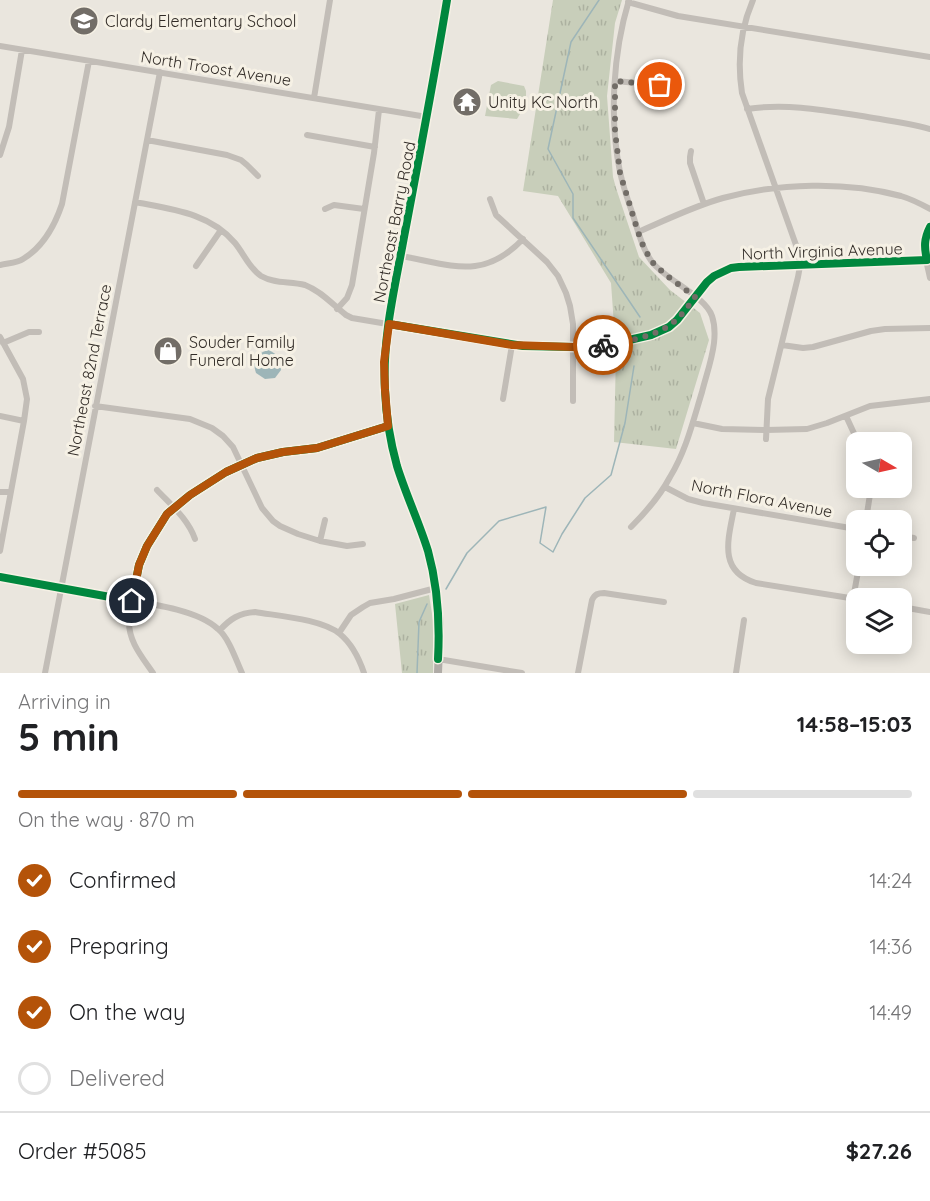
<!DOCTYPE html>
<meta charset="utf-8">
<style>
:root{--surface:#fff;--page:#f2f2f2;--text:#202124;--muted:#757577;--line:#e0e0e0;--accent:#b45309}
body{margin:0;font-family:Quicksand,sans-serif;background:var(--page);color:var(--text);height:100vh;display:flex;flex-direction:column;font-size:22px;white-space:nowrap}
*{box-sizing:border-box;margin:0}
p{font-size:20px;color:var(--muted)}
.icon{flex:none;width:33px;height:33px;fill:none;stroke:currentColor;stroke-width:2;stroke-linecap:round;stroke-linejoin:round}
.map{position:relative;height:673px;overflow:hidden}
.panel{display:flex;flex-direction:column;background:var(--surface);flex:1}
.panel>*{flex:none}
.needle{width:39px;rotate:99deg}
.tools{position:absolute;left:846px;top:432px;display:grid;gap:12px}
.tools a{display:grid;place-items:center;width:66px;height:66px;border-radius:12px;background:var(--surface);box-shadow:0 3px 15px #0003;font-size:30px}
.pin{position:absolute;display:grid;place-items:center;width:51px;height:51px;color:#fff;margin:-26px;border:3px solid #fff;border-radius:50%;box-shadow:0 2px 6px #0007}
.courier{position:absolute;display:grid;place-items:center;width:60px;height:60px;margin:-30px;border:4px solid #b45309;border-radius:50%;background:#fff;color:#222;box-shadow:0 2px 8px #0007}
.headline em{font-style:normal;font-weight:700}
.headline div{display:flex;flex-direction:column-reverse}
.headline{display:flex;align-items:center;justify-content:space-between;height:102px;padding:0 18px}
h1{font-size:39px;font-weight:700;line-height:45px}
.bar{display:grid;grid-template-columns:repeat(4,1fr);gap:9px 6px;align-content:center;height:72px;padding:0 18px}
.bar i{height:8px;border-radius:4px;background:var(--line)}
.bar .selected{background:var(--accent)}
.bar p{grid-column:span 4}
.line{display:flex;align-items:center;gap:15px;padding:0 18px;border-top:2px solid var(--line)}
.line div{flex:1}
ol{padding:0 18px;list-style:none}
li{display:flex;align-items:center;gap:18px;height:66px}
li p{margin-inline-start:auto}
li .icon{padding:6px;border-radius:50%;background:var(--accent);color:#fff;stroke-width:4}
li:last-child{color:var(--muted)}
li i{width:33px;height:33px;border:3px solid var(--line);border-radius:50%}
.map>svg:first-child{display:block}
.park{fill:url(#park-tufts)}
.pitch{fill:#c8ceba}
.water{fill:#9db5b8}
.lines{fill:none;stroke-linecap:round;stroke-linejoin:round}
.stream{stroke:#9db5b8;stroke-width:1.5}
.minor{stroke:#c2bdb7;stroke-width:6}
.major{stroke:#b0aca7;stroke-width:8}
.cycleway-casing{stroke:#f6f1e5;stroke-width:11}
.cycleway{stroke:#00873e;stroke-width:8}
.done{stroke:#726d67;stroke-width:6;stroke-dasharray:0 10.8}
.route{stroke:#b45309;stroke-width:8}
.labels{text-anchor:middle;stroke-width:6;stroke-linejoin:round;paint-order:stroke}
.poi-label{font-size:16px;fill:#322c27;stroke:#f6f1e5;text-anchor:start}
.street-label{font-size:16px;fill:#322c27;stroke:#f6f1e5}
</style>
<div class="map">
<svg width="930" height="673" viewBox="0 0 930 673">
<defs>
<pattern id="park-tufts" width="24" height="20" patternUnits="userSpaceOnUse" patternTransform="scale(1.5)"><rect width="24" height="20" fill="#c8ceba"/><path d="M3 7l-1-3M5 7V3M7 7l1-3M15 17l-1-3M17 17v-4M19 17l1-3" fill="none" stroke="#acb1a0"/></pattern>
</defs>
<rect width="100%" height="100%" fill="#eae6de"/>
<path class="park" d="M 553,0 L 622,0 L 615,23 L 607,96 L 613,177 L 616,188 L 639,257 L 670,290 L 700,313 L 709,340 L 676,449 L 614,442 L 616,353 L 611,283 L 558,196 L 523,191 Z
M 429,595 L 433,620 L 433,673 L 402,673 L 395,604 Z"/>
<path class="pitch" d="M 498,81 L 524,86 L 526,91 L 526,96 L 520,101 L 520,114 L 517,119 L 485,116 L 491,85 Z"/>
<path class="water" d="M 268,350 C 278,354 280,359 281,370 L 275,378 L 265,379 L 256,373 C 252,361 255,354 268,350 Z"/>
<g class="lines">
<path class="stream" d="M 599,0 L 571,42 L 548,149 L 573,194 L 573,218 L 640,317
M 446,589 L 467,553 L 499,521 L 546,507 L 540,543 L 553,552 L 562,534 L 585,498 L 611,475 L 625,423 L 634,366
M 417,673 L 419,622 L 427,604"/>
<path class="minor" d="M 629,0 C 613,53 609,118 620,172 C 623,186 628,201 633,215 C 638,231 642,248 652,262 C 666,280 705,296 712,316 C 715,325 715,334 714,343 C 712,360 706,376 702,392 C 693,421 686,451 670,477 C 660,496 646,512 631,527
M 753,0 C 740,30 737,61 742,93 L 796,245 L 800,266 L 798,277 L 768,399 L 766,439
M 628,2 L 678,16 L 930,57
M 0,46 L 427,117
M 615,81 L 660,85
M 314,98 L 330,0
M 747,109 C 786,103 824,110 862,116 C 885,120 908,123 930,129
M 307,135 L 375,147
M 147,140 L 227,155 L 241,160 L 247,165 L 258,176
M 691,151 L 690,157 L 690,163 L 704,204
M 0,155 L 9,127 L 22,50
M 490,199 L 496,215 L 547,262 L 558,276 L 566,293 L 570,306 L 573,324 L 573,401
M 135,202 C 171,209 210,213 235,243 C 244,254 249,268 261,276 C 275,284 290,281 305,285 C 321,291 333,305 346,315 L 352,318 L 512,345 L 573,347 L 607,345 L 651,335 L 669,327 L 677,320 L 707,282 L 714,276 L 731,268 L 930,259
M 325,209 L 334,205 L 364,209
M 930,227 C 920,246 926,258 930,278
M 638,232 C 666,220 694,206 723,198 C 778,183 846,181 901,196 C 911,199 921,204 930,209
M 401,256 C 452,265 483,281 523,239
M 0,265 C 8,263 17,263 23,259 C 43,247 55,225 62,204 L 89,61
M 196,266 L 221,230
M 337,309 L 347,298 L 352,285 L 374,153 L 379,110
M 0,337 L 23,379 L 27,399 L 24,421 L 0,551
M 3,343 L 29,332 L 39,332
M 782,345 L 803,348 L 813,347 L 871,331 L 885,329 L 930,328
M 503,399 L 512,345
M 95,406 L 190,419 L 212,428 L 223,436 L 233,447 L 262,508 L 273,521 L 280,526 L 298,534 L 320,541 L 347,546 L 363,544
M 0,416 L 24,421
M 846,416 L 858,442
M 693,423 L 722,429 L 766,430 L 807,429 L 827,423 L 870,406 L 930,399
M 665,487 L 688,499 L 703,503 L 856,529
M 157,490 C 171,505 188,519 195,539
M 0,492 L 10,492
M 734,509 C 728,540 718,571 756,583 L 856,599
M 866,520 L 871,488
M 902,536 L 914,538
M 320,541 L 325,520
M 0,577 C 38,584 76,591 113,598 C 143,603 196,608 218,629 C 229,638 236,660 242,673
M 853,599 L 859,566
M 902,607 L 930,612
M 220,630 C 230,619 239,613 255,612 C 278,616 322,619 340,634 C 352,644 359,658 364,673
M 339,633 L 351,615 L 363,607 L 370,603 L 394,599 L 436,588
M 438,659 L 522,673
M 45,673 L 160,72
M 153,673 C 142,657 128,641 129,620 C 130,608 133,596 135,584 C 145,532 168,509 211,482 C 226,472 242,462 260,457 C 279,452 299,452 319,448 C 342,442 365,433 388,426
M 578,673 L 592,600 C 595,594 598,593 604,593 L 664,602
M 736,673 L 744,620"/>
<path class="major" d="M 438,673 L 440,624 L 436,588 L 428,551 L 397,464 L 388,426 L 385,390 L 384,362 L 389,324 L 427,117 L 447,0"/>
<g class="cycleway-casing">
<path id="cycleway" d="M 389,324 L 523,346 L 573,347 L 607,345 L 651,335 L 669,327 L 677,320 L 707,282 L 714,276 L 731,268 L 739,267 L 927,260 C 924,247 924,239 930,227
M 0,577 L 132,601 L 139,565 L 147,546 L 167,514 L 190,495 L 226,472 L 257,458 L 283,452 L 317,448 L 388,426
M 438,659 C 440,622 438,587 428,551 C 419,522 406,495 397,466 C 390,441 386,415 385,390 C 382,339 395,287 404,237 C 419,158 434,79 447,0"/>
</g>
<use href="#cycleway" class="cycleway"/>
</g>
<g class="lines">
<path class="done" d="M 603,345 C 614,344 625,341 636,339 C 666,331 677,323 695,297 L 666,275 L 652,262 L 644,248 L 638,232 L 620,173 L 615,131 L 615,81 L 660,85"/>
<path class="route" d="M 132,601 L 139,565 L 147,546 L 167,514 L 190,495 L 226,472 L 257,458 L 283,452 L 317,448 L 388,426 L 385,390 L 384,362 L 389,324 L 512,345 L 573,347 L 603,345"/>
</g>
<defs>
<g id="school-disc" transform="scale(1.5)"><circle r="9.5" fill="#726d67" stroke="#f6f1e5"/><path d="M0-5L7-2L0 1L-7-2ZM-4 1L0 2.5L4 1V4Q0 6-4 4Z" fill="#fff"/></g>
<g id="temple-disc" transform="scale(1.5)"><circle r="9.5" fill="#726d67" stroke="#f6f1e5"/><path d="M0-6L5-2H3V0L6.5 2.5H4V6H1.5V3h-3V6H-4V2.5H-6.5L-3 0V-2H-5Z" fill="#fff"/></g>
<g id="shop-disc" transform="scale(1.5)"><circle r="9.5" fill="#726d67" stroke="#f6f1e5"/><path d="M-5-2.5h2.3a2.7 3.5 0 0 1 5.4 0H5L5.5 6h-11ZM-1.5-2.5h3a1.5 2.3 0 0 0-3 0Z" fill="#fff"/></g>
</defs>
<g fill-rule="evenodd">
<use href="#school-disc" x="84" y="21"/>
<use href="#temple-disc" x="467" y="102"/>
<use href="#shop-disc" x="168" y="351"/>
</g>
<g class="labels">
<g class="poi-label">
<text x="105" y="27">Clardy Elementary School</text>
<text x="488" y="108">Unity KC North</text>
<text x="189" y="348">Souder Family<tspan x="189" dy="18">Funeral Home</tspan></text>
</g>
<g class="street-label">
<text transform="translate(216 68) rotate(9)" y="6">North Troost Avenue</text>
<text transform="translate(394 222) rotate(-79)" y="6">Northeast Barry Road</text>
<text transform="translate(822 251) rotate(-2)" y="6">North Virginia Avenue</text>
<text transform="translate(89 370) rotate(-79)" y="6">Northeast 82nd Terrace</text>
<text transform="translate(762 498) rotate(11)" y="6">North Flora Avenue</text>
</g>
</g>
</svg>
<div class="tools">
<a><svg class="needle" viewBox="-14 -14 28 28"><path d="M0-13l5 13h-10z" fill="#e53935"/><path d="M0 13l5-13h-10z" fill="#757577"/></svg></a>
<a><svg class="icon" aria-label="locate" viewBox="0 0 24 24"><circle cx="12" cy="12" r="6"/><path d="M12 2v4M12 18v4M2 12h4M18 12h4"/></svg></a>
<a><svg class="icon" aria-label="layers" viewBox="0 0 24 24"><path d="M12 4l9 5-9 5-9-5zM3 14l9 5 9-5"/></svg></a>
</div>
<div class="pin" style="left:660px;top:85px;background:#ea580c"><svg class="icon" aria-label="bag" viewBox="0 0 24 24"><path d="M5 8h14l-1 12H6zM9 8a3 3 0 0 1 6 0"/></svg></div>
<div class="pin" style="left:132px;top:601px;background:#1f2937"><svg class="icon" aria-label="home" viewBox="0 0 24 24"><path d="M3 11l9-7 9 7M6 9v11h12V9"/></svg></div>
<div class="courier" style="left:603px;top:345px"><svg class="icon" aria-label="bike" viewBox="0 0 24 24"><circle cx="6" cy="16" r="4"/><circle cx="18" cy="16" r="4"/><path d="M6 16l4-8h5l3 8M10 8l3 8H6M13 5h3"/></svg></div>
</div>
<section class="panel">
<div class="headline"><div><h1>5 min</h1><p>Arriving in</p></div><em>14:58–15:03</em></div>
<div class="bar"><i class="selected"></i><i class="selected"></i><i class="selected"></i><i></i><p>On the way · 870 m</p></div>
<ol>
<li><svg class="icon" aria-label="check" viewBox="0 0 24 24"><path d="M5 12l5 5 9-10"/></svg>Confirmed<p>14:24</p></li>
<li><svg class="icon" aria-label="check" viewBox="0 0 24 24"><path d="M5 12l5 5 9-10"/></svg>Preparing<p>14:36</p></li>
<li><svg class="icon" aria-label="check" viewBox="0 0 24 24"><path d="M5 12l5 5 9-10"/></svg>On the way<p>14:49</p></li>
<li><i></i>Delivered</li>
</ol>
<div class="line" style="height:78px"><div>Order #5085</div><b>$27.26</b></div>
</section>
